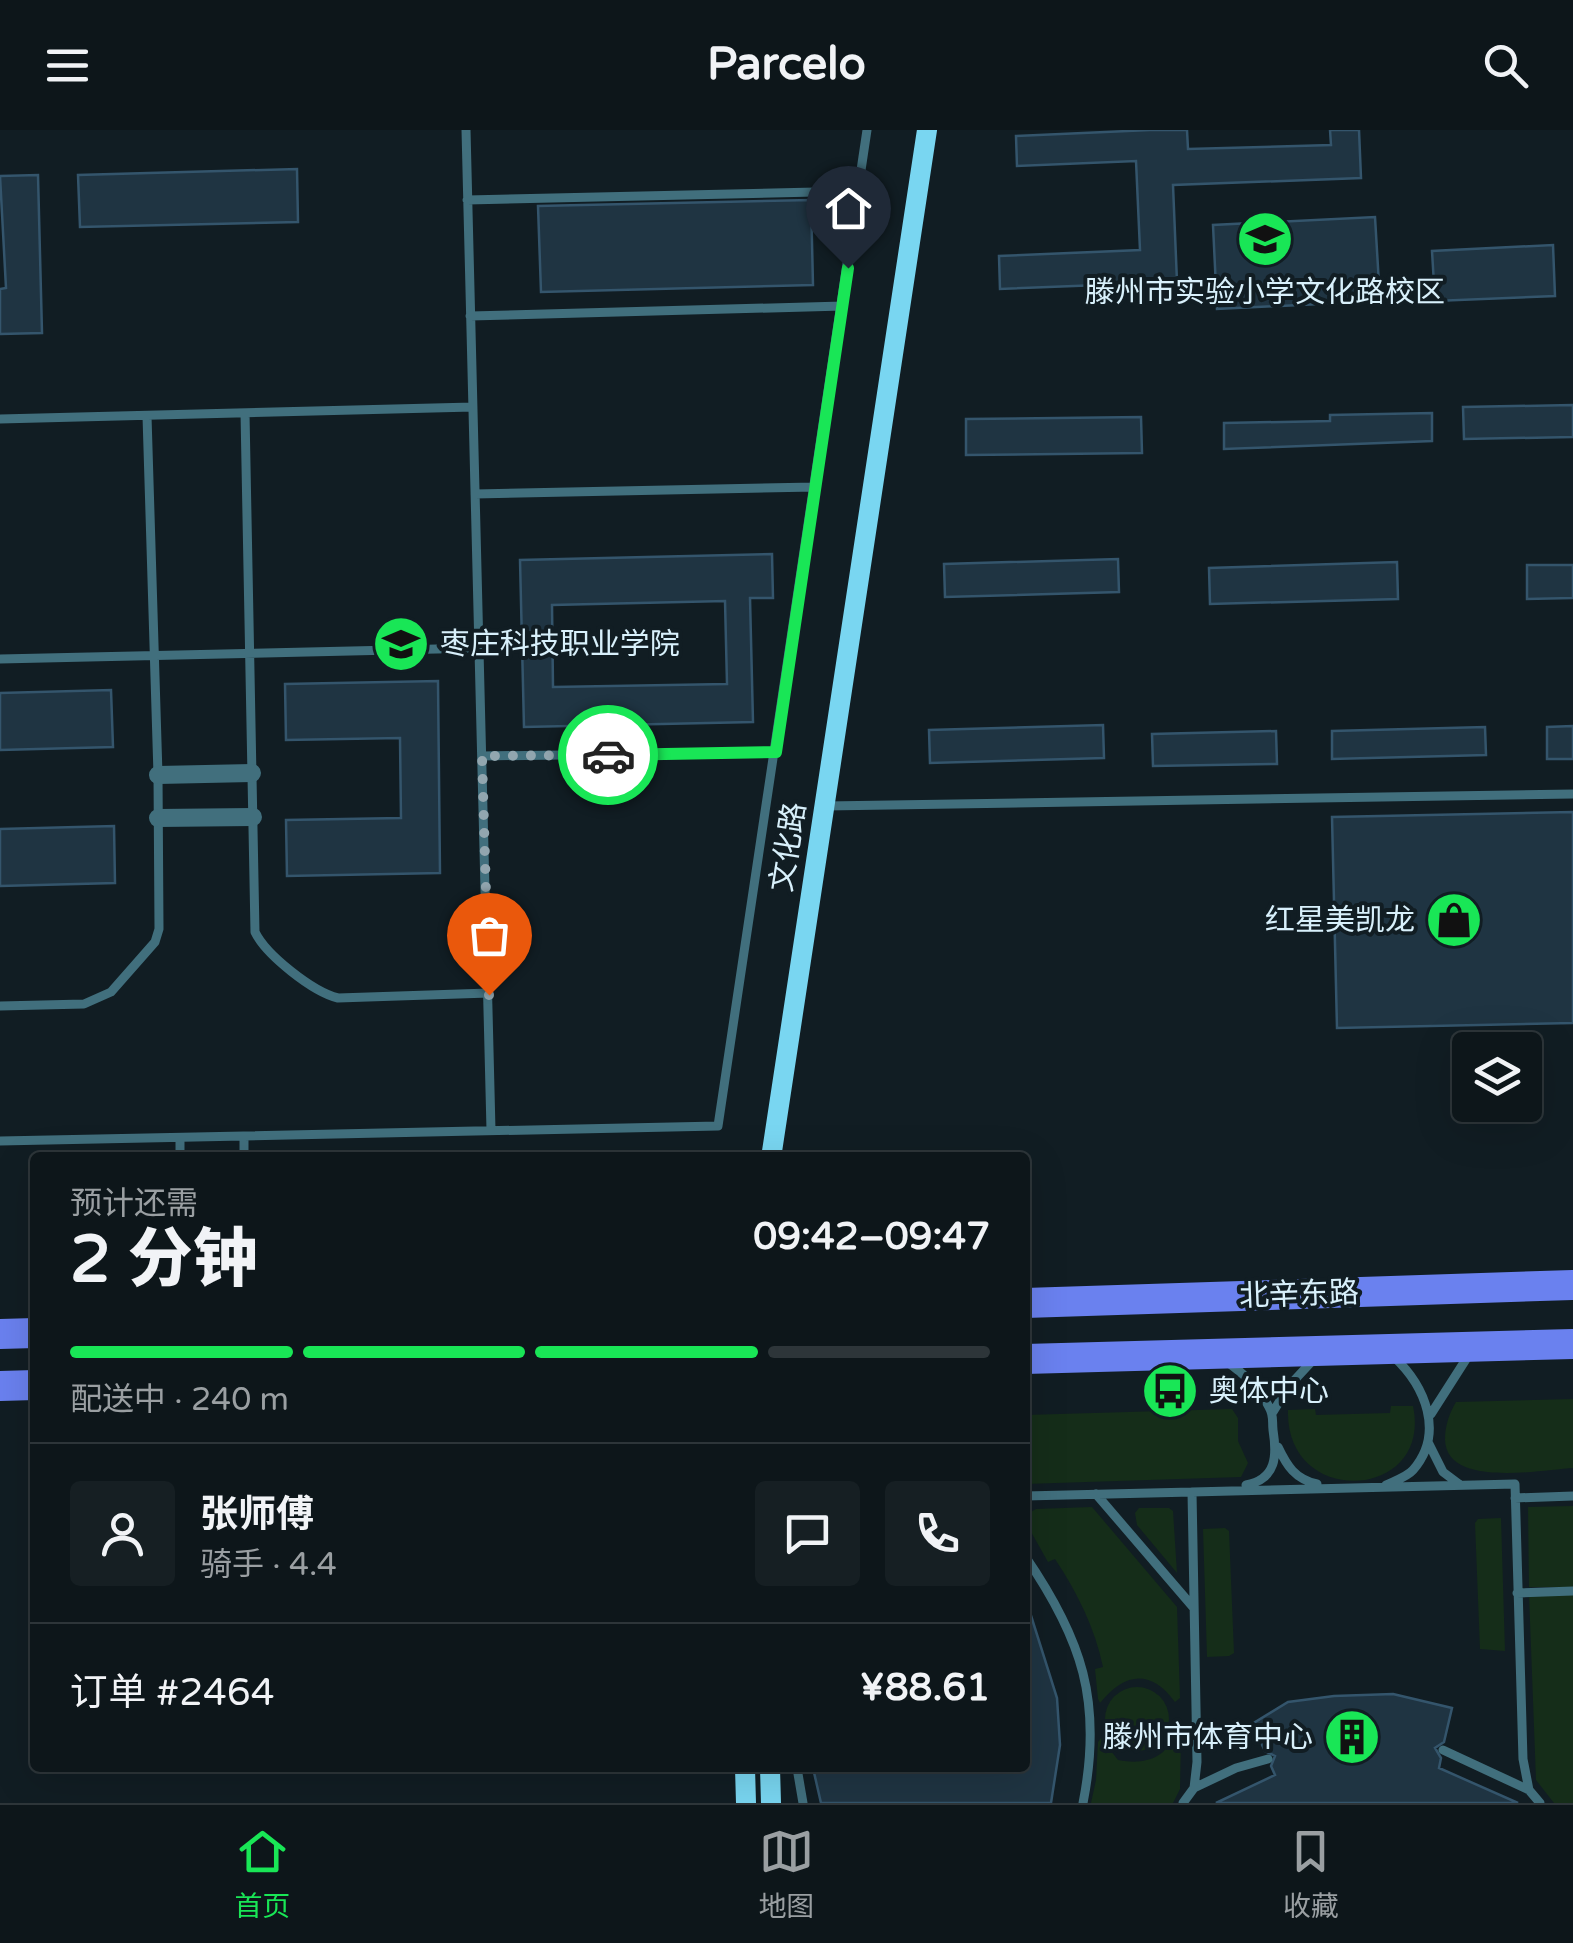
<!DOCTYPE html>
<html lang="zh">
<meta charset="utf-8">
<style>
:root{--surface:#0d161a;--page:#161f23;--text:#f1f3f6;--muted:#9a9fa2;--line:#2d3539;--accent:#19e656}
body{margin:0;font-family:"Varela Round","Noto Sans SC",sans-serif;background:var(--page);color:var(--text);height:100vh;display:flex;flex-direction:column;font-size:38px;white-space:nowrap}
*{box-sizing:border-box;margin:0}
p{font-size:32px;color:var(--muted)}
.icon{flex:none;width:55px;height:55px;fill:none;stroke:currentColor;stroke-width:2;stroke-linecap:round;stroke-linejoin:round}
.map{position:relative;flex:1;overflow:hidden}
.sheet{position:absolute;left:30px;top:1022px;width:1000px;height:620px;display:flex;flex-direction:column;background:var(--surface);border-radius:10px;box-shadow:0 10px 40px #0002,0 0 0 2px var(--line)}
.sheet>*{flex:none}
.fabs{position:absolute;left:1452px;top:902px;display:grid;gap:20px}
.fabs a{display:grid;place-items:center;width:90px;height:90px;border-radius:10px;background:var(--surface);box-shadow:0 10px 40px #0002,0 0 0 2px var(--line);font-size:50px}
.pin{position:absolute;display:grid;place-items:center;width:85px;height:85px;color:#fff;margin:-102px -42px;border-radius:50% 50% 50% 0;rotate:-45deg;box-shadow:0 0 10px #0007}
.pin .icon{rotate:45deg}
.courier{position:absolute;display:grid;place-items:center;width:100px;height:100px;margin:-50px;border:8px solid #19e656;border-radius:50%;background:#fff;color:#222;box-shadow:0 2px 12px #0007}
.head em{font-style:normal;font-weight:800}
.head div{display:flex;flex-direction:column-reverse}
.head{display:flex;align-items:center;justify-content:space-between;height:170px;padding:0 40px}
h1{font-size:65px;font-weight:800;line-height:75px}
.bar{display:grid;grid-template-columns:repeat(4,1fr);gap:15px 10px;align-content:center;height:120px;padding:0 40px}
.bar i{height:12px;border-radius:8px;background:var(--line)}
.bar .selected{background:var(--accent)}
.bar p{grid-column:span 4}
.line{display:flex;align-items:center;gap:25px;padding:0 40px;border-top:2px solid var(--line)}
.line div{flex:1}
.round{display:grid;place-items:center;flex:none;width:105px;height:105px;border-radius:10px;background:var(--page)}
header{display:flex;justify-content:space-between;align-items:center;height:130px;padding:0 40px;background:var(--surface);font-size:45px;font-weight:800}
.tabs{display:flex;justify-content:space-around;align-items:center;height:140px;border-top:2px solid var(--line);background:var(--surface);font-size:28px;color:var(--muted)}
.tabs a{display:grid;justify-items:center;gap:5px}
.tabs .selected{color:var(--accent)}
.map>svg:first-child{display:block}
.green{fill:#152d19}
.building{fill:#1f3442;stroke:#34556c;stroke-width:2.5;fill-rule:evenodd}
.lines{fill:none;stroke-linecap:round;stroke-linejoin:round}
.lane{stroke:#416f7d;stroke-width:9}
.street{stroke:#416f7d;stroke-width:18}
.secondary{stroke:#79d6f1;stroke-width:20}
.primary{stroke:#6a81ef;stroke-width:30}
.done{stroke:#92a6af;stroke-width:10;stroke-dasharray:0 18}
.route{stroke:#19e656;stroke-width:12}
.labels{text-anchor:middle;stroke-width:8;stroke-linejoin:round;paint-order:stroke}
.poi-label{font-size:30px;fill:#d8f0fb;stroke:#111d23;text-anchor:start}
.street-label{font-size:30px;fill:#d8f0fb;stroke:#111d23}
</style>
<header><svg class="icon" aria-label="menu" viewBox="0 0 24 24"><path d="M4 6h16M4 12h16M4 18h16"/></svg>Parcelo<svg class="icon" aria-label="search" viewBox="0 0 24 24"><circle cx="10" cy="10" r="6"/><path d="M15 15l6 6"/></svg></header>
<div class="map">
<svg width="1573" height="1673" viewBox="0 0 1573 1673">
<rect width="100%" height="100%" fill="#111d23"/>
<path class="green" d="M 1573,1269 L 1573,1338 C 1540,1340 1447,1358 1445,1310 C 1445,1296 1449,1284 1456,1272 Z
M 1391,1276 L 1413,1276 C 1433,1371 1285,1379 1288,1280 L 1315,1279 L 1316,1285 L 1390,1283 Z
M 1232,1279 L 1238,1288 L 1238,1311 L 1248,1333 L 1241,1347 L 1025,1354 L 1025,1285 Z
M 1573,1376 L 1573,1457 L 1529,1457 L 1528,1377 Z
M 1092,1377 L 1177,1477 L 1180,1568 L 1175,1572 C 1151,1539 1125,1542 1100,1573 L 1098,1569 L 1095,1539 L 1103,1537 C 1095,1498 1077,1462 1055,1429 L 1048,1432 L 1026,1393 L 1029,1383 L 1036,1379 Z
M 1139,1378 L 1169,1378 L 1173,1381 L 1177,1443 L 1137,1395 L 1135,1383 Z
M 1501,1388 L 1505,1521 L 1480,1519 L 1475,1393 L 1478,1389 Z
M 1225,1398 L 1229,1401 L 1234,1523 L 1229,1526 L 1207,1527 L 1203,1399 Z
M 1529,1464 L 1573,1464 L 1573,1673 L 1554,1673 L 1536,1650 Z
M1105 1589a32 32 0 1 1 64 0a32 32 0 1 1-64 0Z
M 1176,1605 L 1181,1606 L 1180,1659 L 1173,1673 L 1091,1673 L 1096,1650 L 1098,1612 L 1101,1608 L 1118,1630 C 1145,1635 1163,1629 1176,1605 Z"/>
<path class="building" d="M 1150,0 L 1187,0 L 1188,19 L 1331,15 L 1330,0 L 1359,0 L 1361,48 L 1173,55 L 1177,152 L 1000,159 L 999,126 L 1140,120 L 1136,31 L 1017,36 L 1016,6 Z
M 297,39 L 298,92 L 80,97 L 78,45 Z
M 38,45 L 42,203 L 0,204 L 0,159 L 6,158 L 0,46 Z
M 811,70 L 813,155 L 541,162 L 538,76 Z
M 1375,87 L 1380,171 L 1217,179 L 1213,95 Z
M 1553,115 L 1555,166 L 1435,171 L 1432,121 Z
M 1573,275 L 1573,307 L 1464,309 L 1463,277 Z
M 1432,283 L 1432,311 L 1224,319 L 1224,293 L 1330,291 L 1330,285 Z
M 1141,287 L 1142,323 L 966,325 L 966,289 Z
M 772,424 L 773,468 L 750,468 L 753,592 L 524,597 L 520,430 ZM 725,471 L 727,554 L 553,557 L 552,475 Z
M 1118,429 L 1119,462 L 945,467 L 944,434 Z
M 1397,432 L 1398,469 L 1210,474 L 1209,438 Z
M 1527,435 L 1573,435 L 1573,468 L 1527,469 Z
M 438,551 L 440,743 L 287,746 L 286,690 L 401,688 L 400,608 L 286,610 L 285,554 Z
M 111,560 L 113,617 L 0,620 L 0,563 Z
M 1103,595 L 1104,628 L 930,633 L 929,600 Z
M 1573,596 L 1573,629 L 1547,629 L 1547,597 Z
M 1485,597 L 1486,625 L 1332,629 L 1332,601 Z
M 1276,601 L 1277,634 L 1153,636 L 1152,604 Z
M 1573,682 L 1573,893 L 1337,898 L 1332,687 Z
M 114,696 L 115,753 L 0,756 L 0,699 Z
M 1025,1476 L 1028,1476 L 1057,1568 L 1060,1615 L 1051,1673 L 821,1673 L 813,1638 L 1025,1638 Z
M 1393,1564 L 1452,1578 L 1444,1612 L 1435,1618 L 1441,1628 L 1439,1638 L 1518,1673 L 1216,1673 L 1275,1645 L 1271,1636 L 1275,1626 L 1265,1621 L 1252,1594 L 1288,1572 L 1334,1566 Z"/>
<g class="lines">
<path class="lane" d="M 466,0 L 491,1000
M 467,70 L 859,61
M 470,186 L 843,176
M 245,283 L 255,802 C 266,825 313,862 338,868 L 489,863
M 0,289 L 473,277
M 475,364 L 815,357
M 0,529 L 480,518
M 482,626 L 775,622
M 826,676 L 1573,664
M 0,876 L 84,874 L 111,862 L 155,812 L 159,799 L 158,645 L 147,286
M 244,1007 L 244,1028
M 180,1009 L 180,1028
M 0,1011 L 718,996 L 867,0
M 1226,1231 C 1244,1244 1259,1257 1269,1277 C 1274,1285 1272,1291 1273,1300 C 1277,1325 1277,1349 1246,1355
M 1273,1282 L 1289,1256 L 1314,1229
M 1431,1284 L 1470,1223
M 1428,1312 L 1443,1342 L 1459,1354
M 1278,1317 C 1287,1336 1295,1349 1317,1354
M 1386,1355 C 1394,1351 1407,1347 1413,1340 C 1445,1303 1425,1256 1394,1227
M 1096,1364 L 1193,1477
M 1025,1366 L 1192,1362
M 1515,1368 L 1573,1366
M 1025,1426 C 1082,1509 1103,1572 1083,1673
M 1517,1463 L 1573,1461
M 1443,1620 L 1529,1660
M 797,1638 L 803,1673
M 1194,1658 L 1236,1638 L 1268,1629
M 1183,1673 L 1194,1658 L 1197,1632 L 1192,1362 L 1515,1354 L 1523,1629 L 1529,1660 L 1540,1673"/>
<path class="street" d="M 158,645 L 252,643
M 158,688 L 253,687"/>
<path class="secondary" d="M 771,1028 L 927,0
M 745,1638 L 746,1673
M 770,1638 L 771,1673"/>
<path class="primary" d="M 1025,1173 L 1573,1155
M 0,1204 L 35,1203
M 1025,1229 L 1573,1214
M 0,1256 L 35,1255"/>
</g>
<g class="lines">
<path class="done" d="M 489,865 L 482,626 L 608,625"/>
<path class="route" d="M 608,625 L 776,622 L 848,138"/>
</g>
<defs>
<g id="school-disc" transform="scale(2.875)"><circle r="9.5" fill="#19e656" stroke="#111d23"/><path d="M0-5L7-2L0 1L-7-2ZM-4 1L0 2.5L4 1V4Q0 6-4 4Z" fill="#111"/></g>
<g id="university-disc" transform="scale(2.875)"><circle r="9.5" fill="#19e656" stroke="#111d23"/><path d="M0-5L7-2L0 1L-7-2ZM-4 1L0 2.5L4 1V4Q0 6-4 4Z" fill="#111"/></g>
<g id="shop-disc" transform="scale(2.875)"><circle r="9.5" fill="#19e656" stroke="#111d23"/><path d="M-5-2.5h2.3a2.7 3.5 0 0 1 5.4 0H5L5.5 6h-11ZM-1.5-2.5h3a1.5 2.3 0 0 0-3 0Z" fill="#111"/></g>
<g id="bus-disc" transform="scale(2.875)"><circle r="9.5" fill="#19e656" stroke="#111d23"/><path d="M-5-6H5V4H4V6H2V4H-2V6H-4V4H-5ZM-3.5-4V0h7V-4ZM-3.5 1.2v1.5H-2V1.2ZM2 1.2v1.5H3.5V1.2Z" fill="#111"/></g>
<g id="building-disc" transform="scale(2.875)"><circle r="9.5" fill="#19e656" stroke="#111d23"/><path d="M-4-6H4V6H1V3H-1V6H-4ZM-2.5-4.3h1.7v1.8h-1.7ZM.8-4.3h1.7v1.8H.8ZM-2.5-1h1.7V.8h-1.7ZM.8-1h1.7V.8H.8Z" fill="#111"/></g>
</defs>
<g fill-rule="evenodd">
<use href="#school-disc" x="1265" y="109"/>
<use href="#university-disc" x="401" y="514"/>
<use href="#shop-disc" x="1454" y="790"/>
<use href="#bus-disc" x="1170" y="1261"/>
<use href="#building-disc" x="1352" y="1607"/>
</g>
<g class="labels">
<g class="poi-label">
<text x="1265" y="172" text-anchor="middle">滕州市实验小学文化路校区</text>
<text x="440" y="524">枣庄科技职业学院</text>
<text x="1415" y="800" text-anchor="end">红星美凯龙</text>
<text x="1209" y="1271">奥体中心</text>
<text x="1313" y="1617" text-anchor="end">滕州市体育中心</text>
</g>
<g class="street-label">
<text transform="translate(788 717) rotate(-81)" y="10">文化路</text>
<text transform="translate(1299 1164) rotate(-2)" y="10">北辛东路</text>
</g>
</g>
</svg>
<div class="fabs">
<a><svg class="icon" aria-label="layers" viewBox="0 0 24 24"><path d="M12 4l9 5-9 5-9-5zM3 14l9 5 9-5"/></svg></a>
</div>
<div class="pin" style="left:489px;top:865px;background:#ea580c"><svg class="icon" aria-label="bag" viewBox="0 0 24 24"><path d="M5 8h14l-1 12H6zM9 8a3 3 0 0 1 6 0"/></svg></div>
<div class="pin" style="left:848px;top:138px;background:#1f2937"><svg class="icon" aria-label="home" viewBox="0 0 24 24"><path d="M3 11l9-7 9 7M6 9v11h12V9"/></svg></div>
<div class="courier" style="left:608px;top:625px"><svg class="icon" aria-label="car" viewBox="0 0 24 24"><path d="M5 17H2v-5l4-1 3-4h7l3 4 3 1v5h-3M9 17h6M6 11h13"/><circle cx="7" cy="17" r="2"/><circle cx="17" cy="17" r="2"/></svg></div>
<section class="sheet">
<div class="head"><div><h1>2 分钟</h1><p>预计还需</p></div><em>09:42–09:47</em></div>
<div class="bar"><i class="selected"></i><i class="selected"></i><i class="selected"></i><i></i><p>配送中 · 240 m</p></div>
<div class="line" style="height:180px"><a class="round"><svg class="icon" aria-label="person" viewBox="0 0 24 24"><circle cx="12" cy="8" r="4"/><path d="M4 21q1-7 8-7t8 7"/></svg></a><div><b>张师傅</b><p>骑手 · 4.4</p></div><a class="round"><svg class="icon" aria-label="chat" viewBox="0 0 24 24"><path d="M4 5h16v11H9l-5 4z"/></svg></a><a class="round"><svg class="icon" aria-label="phone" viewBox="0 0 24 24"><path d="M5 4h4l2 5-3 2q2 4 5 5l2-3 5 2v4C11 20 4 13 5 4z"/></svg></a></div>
<div class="line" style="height:130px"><div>订单 #2464</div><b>¥88.61</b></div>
</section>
</div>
<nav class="tabs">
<a class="selected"><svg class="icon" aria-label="home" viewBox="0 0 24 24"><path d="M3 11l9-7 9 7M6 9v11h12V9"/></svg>首页</a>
<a><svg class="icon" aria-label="map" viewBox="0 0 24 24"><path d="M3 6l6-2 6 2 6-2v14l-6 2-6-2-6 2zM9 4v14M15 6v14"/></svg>地图</a>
<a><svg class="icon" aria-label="saved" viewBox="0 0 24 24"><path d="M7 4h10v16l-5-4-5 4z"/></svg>收藏</a>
</nav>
